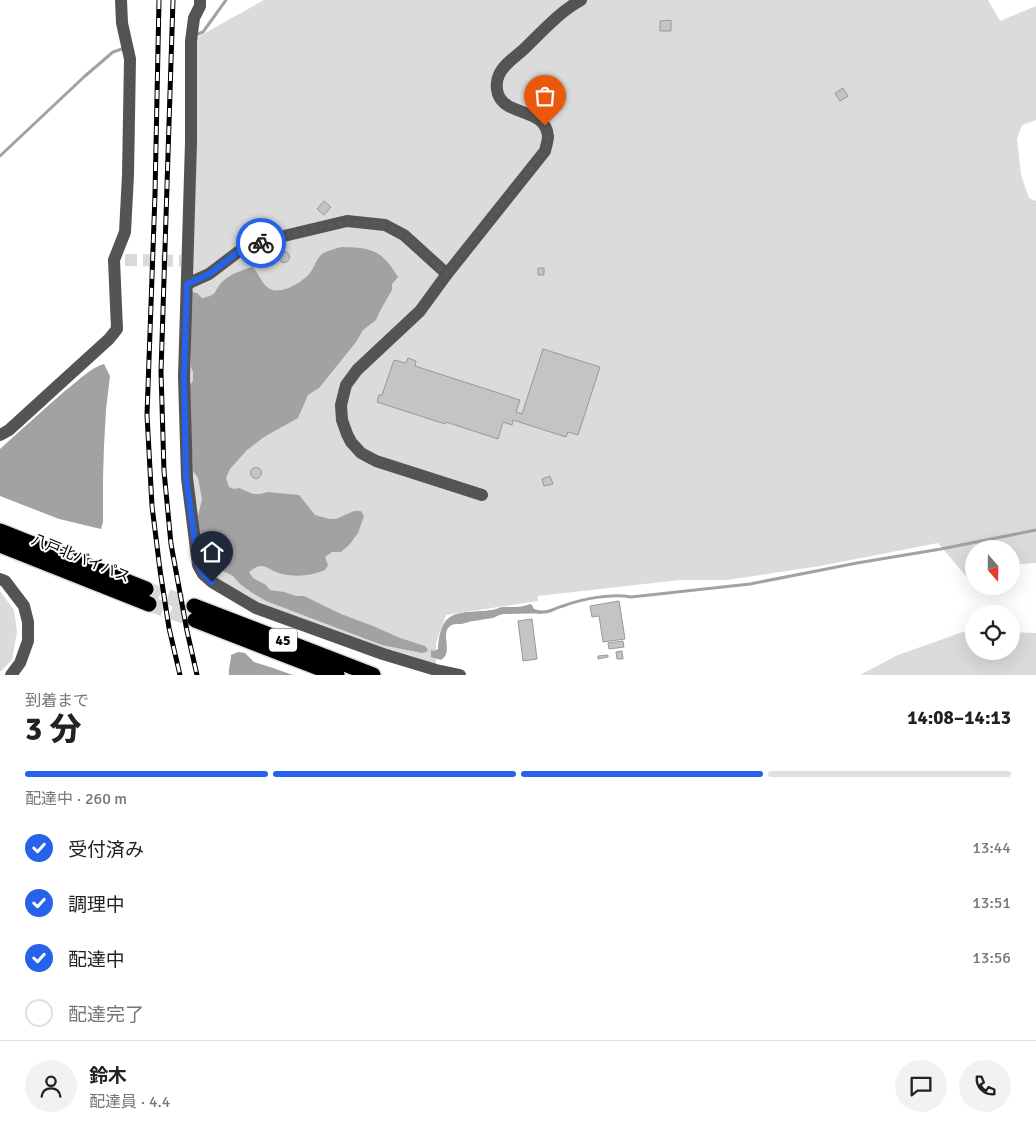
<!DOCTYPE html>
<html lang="ja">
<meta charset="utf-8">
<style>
:root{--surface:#fff;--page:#f2f2f2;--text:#222;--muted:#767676;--line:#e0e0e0;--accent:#2563eb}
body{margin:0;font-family:Signika,"Noto Sans JP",sans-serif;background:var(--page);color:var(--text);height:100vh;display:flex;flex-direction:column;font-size:19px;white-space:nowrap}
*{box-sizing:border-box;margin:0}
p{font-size:16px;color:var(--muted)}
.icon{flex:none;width:28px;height:28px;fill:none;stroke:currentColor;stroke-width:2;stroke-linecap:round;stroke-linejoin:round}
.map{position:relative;height:675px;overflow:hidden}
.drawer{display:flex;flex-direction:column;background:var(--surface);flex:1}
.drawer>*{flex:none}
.needle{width:32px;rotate:160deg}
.buttons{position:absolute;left:965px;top:540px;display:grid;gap:10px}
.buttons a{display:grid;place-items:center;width:55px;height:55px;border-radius:50%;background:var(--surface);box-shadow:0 5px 20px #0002;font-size:25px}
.pin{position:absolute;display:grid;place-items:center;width:42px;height:42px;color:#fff;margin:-51px -21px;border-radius:50% 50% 50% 0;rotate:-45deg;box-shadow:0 0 5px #0007}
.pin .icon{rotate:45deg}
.courier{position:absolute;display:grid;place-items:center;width:50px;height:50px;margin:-25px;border:4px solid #2563eb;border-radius:50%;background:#fff;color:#222;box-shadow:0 1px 6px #0007}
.overview em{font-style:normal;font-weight:800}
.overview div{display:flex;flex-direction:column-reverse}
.overview{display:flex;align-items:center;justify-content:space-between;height:85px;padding:0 25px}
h1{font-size:32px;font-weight:800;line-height:38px}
.bar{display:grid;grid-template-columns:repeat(4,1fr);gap:8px 5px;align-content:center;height:60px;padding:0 25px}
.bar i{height:6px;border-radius:4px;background:var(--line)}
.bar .active{background:var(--accent)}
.bar p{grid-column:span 4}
.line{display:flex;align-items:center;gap:12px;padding:0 25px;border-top:1px solid var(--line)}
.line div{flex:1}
.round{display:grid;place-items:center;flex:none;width:52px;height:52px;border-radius:26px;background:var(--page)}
ol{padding:0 25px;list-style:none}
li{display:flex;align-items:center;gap:15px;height:55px}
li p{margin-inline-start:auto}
li .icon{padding:5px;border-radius:50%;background:var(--accent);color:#fff;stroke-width:4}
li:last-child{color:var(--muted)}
li i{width:28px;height:28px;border:2px solid var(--line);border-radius:50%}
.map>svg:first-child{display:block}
.green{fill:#dbdbdb}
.water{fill:#a2a2a2}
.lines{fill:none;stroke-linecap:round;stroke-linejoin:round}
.stream{stroke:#a2a2a2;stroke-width:3}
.building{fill:#c4c4c4;stroke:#989898}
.minor-tunnel{stroke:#d9d9d9;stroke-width:12;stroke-dasharray:12 6;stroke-linecap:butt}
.highway-tunnel{stroke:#d9d9d9;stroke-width:15;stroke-dasharray:15 8;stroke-linecap:butt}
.highway-casing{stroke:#dbdbdb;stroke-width:18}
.minor{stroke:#545454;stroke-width:12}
.highway{stroke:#000;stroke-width:15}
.rail-casing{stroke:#000;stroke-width:5}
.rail{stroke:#fff;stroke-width:3;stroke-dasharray:9;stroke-linecap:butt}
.done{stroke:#595959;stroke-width:5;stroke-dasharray:0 9}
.route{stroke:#2563eb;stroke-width:6}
.labels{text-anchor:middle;stroke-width:4;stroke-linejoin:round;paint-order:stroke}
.shield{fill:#fff;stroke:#4c4c4c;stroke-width:1}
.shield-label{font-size:14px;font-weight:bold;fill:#000}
.street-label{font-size:15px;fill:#000;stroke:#fff}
</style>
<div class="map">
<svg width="1036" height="675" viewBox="0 0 1036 675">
<rect width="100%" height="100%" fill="#fff"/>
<path class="green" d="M 264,0 L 988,0 L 1000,21 L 1036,6 L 1036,120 L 1022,125 L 1017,139 L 1021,175 L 1029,198 L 1036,201 L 1036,563 L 1011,565 L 1011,549 L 974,549 L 974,586 L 938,543 L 820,566 L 727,580 L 680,580 L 538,596 L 538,601 L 446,615 L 436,643 L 436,670 L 256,608 L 203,574 L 187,478 L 191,41 Z
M 0,591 L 14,610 L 17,632 L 12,660 L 0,672 Z
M 974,628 L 974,651 L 1011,651 L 1011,632 L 1036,633 L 1036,675 L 860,675 L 898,655 Z"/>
<path class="water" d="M 341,247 C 372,248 381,249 398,277 L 392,284 L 392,290 L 380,311 L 376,320 L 363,330 L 356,342 L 319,388 L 308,395 L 298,418 L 264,437 L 247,450 L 230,469 L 226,478 L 229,487 L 234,489 L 239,488 L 253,494 L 260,494 L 268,492 L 299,495 L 315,515 L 330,519 L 336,519 L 354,511 L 361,511 L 364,516 L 358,533 L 350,544 L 341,552 L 332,552 L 325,557 L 328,565 L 325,570 C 312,576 296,577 282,574 C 267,571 265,559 249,572 L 253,578 L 266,585 L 270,590 L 284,592 L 296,596 L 304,596 L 341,614 L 373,626 L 400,638 L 425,646 L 428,650 L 426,652 L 422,653 L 382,645 L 266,601 L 251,592 L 240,584 L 233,576 L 209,564 L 201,556 L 198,516 L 202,499 L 198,478 L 193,471 L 189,386 L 193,381 L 193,372 L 191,367 L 190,335 L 192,292 L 197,293 L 202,298 C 219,295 213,291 223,281 C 231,274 242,270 252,267 C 259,273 260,280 266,286 C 277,298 302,283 310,273 C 314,268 316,260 320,256 C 324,251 335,249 341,247 Z
M 104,364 L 110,376 L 106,410 L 104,446 L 103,478 L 103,522 L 101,529 L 59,519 L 0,496 L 0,449 C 22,429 44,409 66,390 C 77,382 91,367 104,364 Z
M 530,604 L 532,605 L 534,609 L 542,611 L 542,614 C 529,613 516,614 504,614 C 500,614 496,617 493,618 C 486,619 480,620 474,621 C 470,621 466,623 462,624 C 457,624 452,623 448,628 C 442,637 453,653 441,660 L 431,657 L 431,650 L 434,651 L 438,649 C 441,607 458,614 492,610 C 496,610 499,607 503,607 C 512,607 521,608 530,604 Z
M 238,652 L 245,653 L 254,662 L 270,667 L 293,675 L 229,675 C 228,668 231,662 231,655 Z"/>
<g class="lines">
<path class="stream" d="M 198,34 L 203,32 L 226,0
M 0,156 L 85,76 L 113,52 L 122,49
M 540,612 C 550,613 554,608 563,606 C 582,599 611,593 631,597 L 750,584 L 857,563 L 941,549 L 1036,530"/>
</g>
<path class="building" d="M 671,20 L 671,31 L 660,31 L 660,21 Z
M 843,88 L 848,96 L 840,101 L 835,93 Z
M 324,201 L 331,207 L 324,215 L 317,209 Z
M278.5 257a5.5 5.5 0 1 1 11 0a5.5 5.5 0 1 1-11 0Z
M 538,268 L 544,268 L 544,275 L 538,275 Z
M 543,349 L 600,367 L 578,435 L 568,432 L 566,437 L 513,420 L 512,425 L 503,422 L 498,439 L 446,422 L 445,424 L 377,402 L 379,395 L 382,395 L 394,360 L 406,363 L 408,358 L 416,361 L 415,366 L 520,400 L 516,412 L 522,414 Z
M250.5 473a5.5 5.5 0 1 1 11 0a5.5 5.5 0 1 1-11 0Z
M 550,476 L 553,484 L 544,486 L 542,479 Z
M 619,601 L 625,639 L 603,642 L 599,616 L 592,617 L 590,606 Z
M 532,619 L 537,659 L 523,661 L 518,621 Z
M 623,641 L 624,647 L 609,649 L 608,643 Z
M 622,651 L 623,659 L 617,659 L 616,652 Z
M 608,655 L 608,657 L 598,659 L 598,656 Z"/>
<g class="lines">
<path class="minor-tunnel" d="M 125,260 L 181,261"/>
<path class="highway-tunnel" d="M 146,589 L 194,606
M 149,604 L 195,620"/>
<g class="highway-casing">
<path id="highway" d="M 0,531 L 146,589
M 0,545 L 149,604
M 194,606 L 373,675
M 195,620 L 337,675"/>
</g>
<path class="minor" d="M 200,0 L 200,6 L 194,18 L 191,41 L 191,142 L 184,377 L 187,478 L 198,565 L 203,574 L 212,582 L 256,608 L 383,654 L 436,670 L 460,675
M 187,284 L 209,274 L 238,252 L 267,240 L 347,221 L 385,225 L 404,235 L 447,274
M 0,435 L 9,430 L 109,339 L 117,329 L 114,260 L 125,232 L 128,175 L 130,59 L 122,23 L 121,0
M 482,495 L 376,461 L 361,453 L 351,442 L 347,434 L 342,420 L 341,405 L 346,385 L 357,370 L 420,311 L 447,274 L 545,151 C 546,146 548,141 548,136 C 545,107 506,117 498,94 C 496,87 496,81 499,75 C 503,65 515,57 523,50 C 541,33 559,12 581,0
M 0,579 L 5,581 L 24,606 L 28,622 L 28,641 L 20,663 L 11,675"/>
<use href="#highway" class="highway"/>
<g class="rail-casing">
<path id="rail" d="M 159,0 L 155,194 L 147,415 L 152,506 L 160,570 L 169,628 L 180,675
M 173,0 L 161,372 L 164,471 L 171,544 L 187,631 L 197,675"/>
</g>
<use href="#rail" class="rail"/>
</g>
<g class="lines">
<path class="done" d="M 261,243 L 267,240 L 347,221 L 385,224 L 404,235 L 447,274 L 545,151 L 548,138 L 545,126"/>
<path class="route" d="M 212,582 L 203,574 L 198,565 L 186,478 L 184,377 L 187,284 L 209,274 L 238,252 L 261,243"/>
</g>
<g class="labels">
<rect class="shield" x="269" y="628.5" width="28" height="23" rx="4"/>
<g class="shield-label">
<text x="283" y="645">45</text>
</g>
<g class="street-label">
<text transform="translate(81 558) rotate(22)" y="5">八戸北バイパス</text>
</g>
</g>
</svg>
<div class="buttons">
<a><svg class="needle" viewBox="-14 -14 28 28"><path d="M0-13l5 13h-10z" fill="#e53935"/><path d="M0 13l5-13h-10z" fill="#767676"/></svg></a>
<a><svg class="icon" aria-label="locate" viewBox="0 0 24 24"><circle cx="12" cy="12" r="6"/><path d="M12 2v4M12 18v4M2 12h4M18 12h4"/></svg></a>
</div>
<div class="pin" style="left:545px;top:126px;background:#ea580c"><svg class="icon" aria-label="bag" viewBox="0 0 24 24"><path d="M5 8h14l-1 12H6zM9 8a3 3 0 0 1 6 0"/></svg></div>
<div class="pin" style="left:212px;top:582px;background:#1f2937"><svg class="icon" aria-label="home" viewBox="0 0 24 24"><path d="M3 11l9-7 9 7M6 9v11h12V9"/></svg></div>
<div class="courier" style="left:261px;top:243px"><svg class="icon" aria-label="bike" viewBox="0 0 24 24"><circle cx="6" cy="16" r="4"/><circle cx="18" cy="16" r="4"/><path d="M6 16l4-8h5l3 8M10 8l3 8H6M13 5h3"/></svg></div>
</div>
<section class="drawer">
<div class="overview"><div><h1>3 分</h1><p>到着まで</p></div><em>14:08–14:13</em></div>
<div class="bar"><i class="active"></i><i class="active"></i><i class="active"></i><i></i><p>配達中 · 260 m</p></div>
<ol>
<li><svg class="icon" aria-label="check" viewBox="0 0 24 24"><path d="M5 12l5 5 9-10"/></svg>受付済み<p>13:44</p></li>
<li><svg class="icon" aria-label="check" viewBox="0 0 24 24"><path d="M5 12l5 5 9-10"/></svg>調理中<p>13:51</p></li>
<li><svg class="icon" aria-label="check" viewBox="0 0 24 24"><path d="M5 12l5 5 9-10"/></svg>配達中<p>13:56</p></li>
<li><i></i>配達完了</li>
</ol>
<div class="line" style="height:90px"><a class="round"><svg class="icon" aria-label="person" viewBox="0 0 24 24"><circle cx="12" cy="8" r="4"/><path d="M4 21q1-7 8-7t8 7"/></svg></a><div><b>鈴木</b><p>配達員 · 4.4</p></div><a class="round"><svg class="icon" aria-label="chat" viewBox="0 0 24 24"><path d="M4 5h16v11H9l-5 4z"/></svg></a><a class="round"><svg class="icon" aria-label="phone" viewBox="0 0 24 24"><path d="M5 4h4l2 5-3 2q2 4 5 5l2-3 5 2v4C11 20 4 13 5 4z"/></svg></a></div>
</section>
